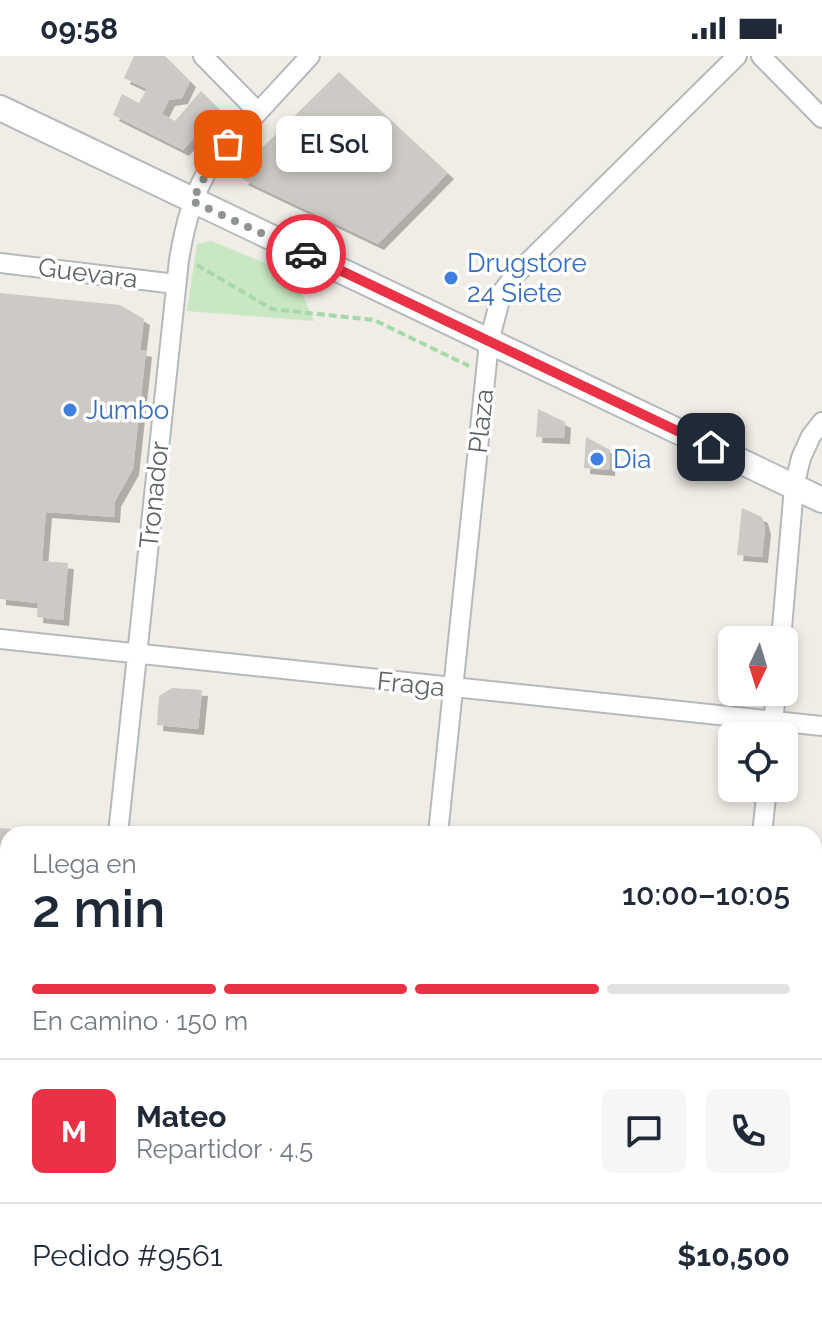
<!DOCTYPE html>
<html lang="es">
<meta charset="utf-8">
<style>
:root{--surface:#fff;--page:#f6f6f7;--text:#1f2937;--muted:#747a83;--line:#e0e1e3;--accent:#ea3146}
body{margin:0;font-family:Raleway,sans-serif;background:var(--page);color:var(--text);height:100vh;display:flex;flex-direction:column;font-size:30px;white-space:nowrap}
*{box-sizing:border-box;margin:0}
p{font-size:26px;color:var(--muted)}
.icon{flex:none;width:44px;height:44px;fill:none;stroke:currentColor;stroke-width:2;stroke-linecap:round;stroke-linejoin:round}
.map{position:relative;flex:1;overflow:hidden}
.panel{position:absolute;left:0px;top:770px;width:822px;height:496px;display:flex;flex-direction:column;background:var(--surface);border-radius:24px 24px 0 0;box-shadow:0 4px 12px #0003}
.panel>*{flex:none}
.needle{width:52px;rotate:184deg}
.controls{position:absolute;left:718px;top:570px;display:grid;gap:16px}
.controls a{display:grid;place-items:center;width:80px;height:80px;border-radius:12px;background:var(--surface);box-shadow:0 4px 12px #0003;font-size:40px}
.pin{position:absolute;display:grid;place-items:center;width:68px;height:68px;color:#fff;margin:-34px;border-radius:16px;box-shadow:0 4px 12px #0006}
.courier{position:absolute;display:grid;place-items:center;width:80px;height:80px;margin:-40px;border:6px solid #ea3146;border-radius:50%;background:#fff;color:#222;box-shadow:0 2px 10px #0007}
.bubble{position:absolute;height:56px;border-radius:12px;background:var(--surface);box-shadow:0 4px 12px #0003;font-size:26px;font-weight:600;line-height:56px;text-align:center}
.overview em{font-style:normal;font-weight:600}
.overview div{display:flex;flex-direction:column-reverse}
.overview{display:flex;align-items:center;justify-content:space-between;height:136px;padding:0 32px}
h1{font-size:52px;font-weight:600;line-height:60px}
.bar{display:grid;grid-template-columns:repeat(4,1fr);gap:12px 8px;align-content:center;height:96px;padding:0 32px}
.bar i{height:10px;border-radius:6px;background:var(--line)}
.bar .current{background:var(--accent)}
.bar p{grid-column:span 4}
.line{display:flex;align-items:center;gap:20px;padding:0 32px;border-top:2px solid var(--line)}
.line div{flex:1}
.round{display:grid;place-items:center;flex:none;width:84px;height:84px;border-radius:12px;background:var(--page)}
.status{display:flex;justify-content:space-between;align-items:center;height:56px;padding:0 40px;background:var(--surface);direction:ltr}
.status svg{height:22px;fill:currentColor}
.map>svg:first-child{display:block}
.green{fill:#c9e7c2}
.building{fill:#cdc9c5;filter:url(#shadow)}
.lines{fill:none;stroke-linecap:round;stroke-linejoin:round}
.street-casing{stroke:#b6b9bc;stroke-width:22}
.secondary-casing{stroke:#b4babd;stroke-width:28}
.path{stroke:#a5d9a9;stroke-width:4;stroke-dasharray:8 4;stroke-linecap:butt}
.street{stroke:#fff;stroke-width:18}
.secondary{stroke:#fff;stroke-width:24}
.done{stroke:#909393;stroke-width:8;stroke-dasharray:0 14.4}
.route{stroke:#ea3146;stroke-width:10}
.shop-dot{fill:#3f7fe0;stroke:#fff;stroke-width:3}
.labels{text-anchor:middle;stroke-width:7;stroke-linejoin:round;paint-order:stroke}
.shop-label{font-size:26px;fill:#366cbe;stroke:#fff;text-anchor:start}
.street-label{font-size:26px;fill:#5d6366;stroke:#fff}
</style>
<div class="status"><b>09:58</b><svg viewBox="0 0 49 12"><path d="M0 12V9h3v3zM5 12V6h3v6zM10 12V3h3v9zM15 12V0h3v12zM26 1h20v11H26zM47 4h2v5h-2z"/></svg></div>
<div class="map">
<svg width="822" height="1266" viewBox="0 0 822 1266">
<defs>
<filter id="shadow"><feDropShadow dx="6" dy="6" stdDeviation="0" flood-color="#0004"/></filter>
</defs>
<rect width="100%" height="100%" fill="#f0ece6"/>
<path class="green" d="M 211,185 L 285,215 L 301,235 L 314,265 L 187,255 L 197,188 Z"/>
<path class="building" d="M 134,0 L 165,0 L 190,25 L 182,42 L 169,44 L 162,58 L 175,65 L 201,35 L 220,54 L 183,94 L 113,59 L 122,38 L 139,47 L 147,33 L 124,22 Z
M 339,16 L 448,117 L 378,188 L 242,123 L 262,92 Z
M 0,237 L 120,249 L 144,263 L 140,294 L 146,295 L 133,413 L 115,445 L 114,461 L 46,456 L 42,505 L 68,507 L 63,564 L 37,561 L 38,547 L 0,543 Z
M 538,353 L 565,366 L 564,382 L 536,381 Z
M 586,381 L 610,394 L 609,414 L 584,412 Z
M 742,452 L 762,461 L 765,473 L 762,501 L 737,499 Z
M 172,632 L 202,634 L 198,673 L 157,669 L 159,640 Z
M 0,772 L 39,776 L 39,778 L 8,778 L 8,830 L 0,829 Z"/>
<g class="lines">
<g class="street-casing">
<path id="street" d="M 203,0 L 258,56
M 761,0 L 822,62
M 0,207 L 176,228
M 0,583 L 822,670
M 781,584 L 794,431 L 801,402 L 811,380 L 822,366
M 772,680 L 776,636
M 118,778 L 179,204 C 185,168 193,137 213,105 L 310,0
M 438,778 L 489,286 L 502,236 L 515,219 L 737,0
M 762,778 L 767,732
M 0,961 L 8,962
M 814,1048 L 822,1049
M 67,1266 L 68,1258
M 389,1266 L 390,1258
M 710,1266 L 711,1258"/>
</g>
<g class="secondary-casing">
<path id="secondary" d="M 0,52 L 822,444"/>
</g>
<path class="path" d="M 197,209 L 272,253 L 374,264 L 469,310"/>
<use href="#street" class="street"/>
<use href="#secondary" class="secondary"/>
</g>
<g class="lines">
<path class="done" d="M 228,88 L 213,105 L 192,145 L 306,198"/>
<path class="route" d="M 306,198 L 711,391"/>
</g>
<g class="shop-dot">
<circle cx="451" cy="222" r="8"/>
<circle cx="70" cy="354" r="8"/>
<circle cx="597" cy="403" r="8"/>
</g>
<g class="labels">
<g class="shop-label">
<text x="467" y="216">Drugstore<tspan x="467" dy="30">24 Siete</tspan></text>
<text x="86" y="363">Jumbo</text>
<text x="613" y="412">Dia</text>
</g>
<g class="street-label">
<text transform="translate(88 217) rotate(7)" y="9">Guevara</text>
<text transform="translate(481 365) rotate(-84)" y="9">Plaza</text>
<text transform="translate(154 439) rotate(-84)" y="9">Tronador</text>
<text transform="translate(411 628) rotate(6)" y="9">Fraga</text>
</g>
</g>
</svg>
<div class="controls">
<a><svg class="needle" viewBox="-14 -14 28 28"><path d="M0-13l5 13h-10z" fill="#e53935"/><path d="M0 13l5-13h-10z" fill="#747a83"/></svg></a>
<a><svg class="icon" aria-label="locate" viewBox="0 0 24 24"><circle cx="12" cy="12" r="6"/><path d="M12 2v4M12 18v4M2 12h4M18 12h4"/></svg></a>
</div>
<div class="pin" style="left:228px;top:88px;background:#ea580c"><svg class="icon" aria-label="bag" viewBox="0 0 24 24"><path d="M5 8h14l-1 12H6zM9 8a3 3 0 0 1 6 0"/></svg></div>
<div class="pin" style="left:711px;top:391px;background:#1f2937"><svg class="icon" aria-label="home" viewBox="0 0 24 24"><path d="M3 11l9-7 9 7M6 9v11h12V9"/></svg></div>
<div class="courier" style="left:306px;top:198px"><svg class="icon" aria-label="car" viewBox="0 0 24 24"><path d="M5 17H2v-5l4-1 3-4h7l3 4 3 1v5h-3M9 17h6M6 11h13"/><circle cx="7" cy="17" r="2"/><circle cx="17" cy="17" r="2"/></svg></div>
<div class="bubble" style="left:276px;top:60px;width:116px">El Sol</div>
<section class="panel">
<div class="overview"><div><h1>2 min</h1><p>Llega en</p></div><em>10:00–10:05</em></div>
<div class="bar"><i class="current"></i><i class="current"></i><i class="current"></i><i></i><p>En camino · 150 m</p></div>
<div class="line" style="height:144px"><b class="round" style="background:var(--accent);color:#fff">M</b><div><b>Mateo</b><p>Repartidor · 4.5</p></div><a class="round"><svg class="icon" aria-label="chat" viewBox="0 0 24 24"><path d="M4 5h16v11H9l-5 4z"/></svg></a><a class="round"><svg class="icon" aria-label="phone" viewBox="0 0 24 24"><path d="M5 4h4l2 5-3 2q2 4 5 5l2-3 5 2v4C11 20 4 13 5 4z"/></svg></a></div>
<div class="line" style="height:104px"><div>Pedido #9561</div><b>$10,500</b></div>
</section>
</div>
